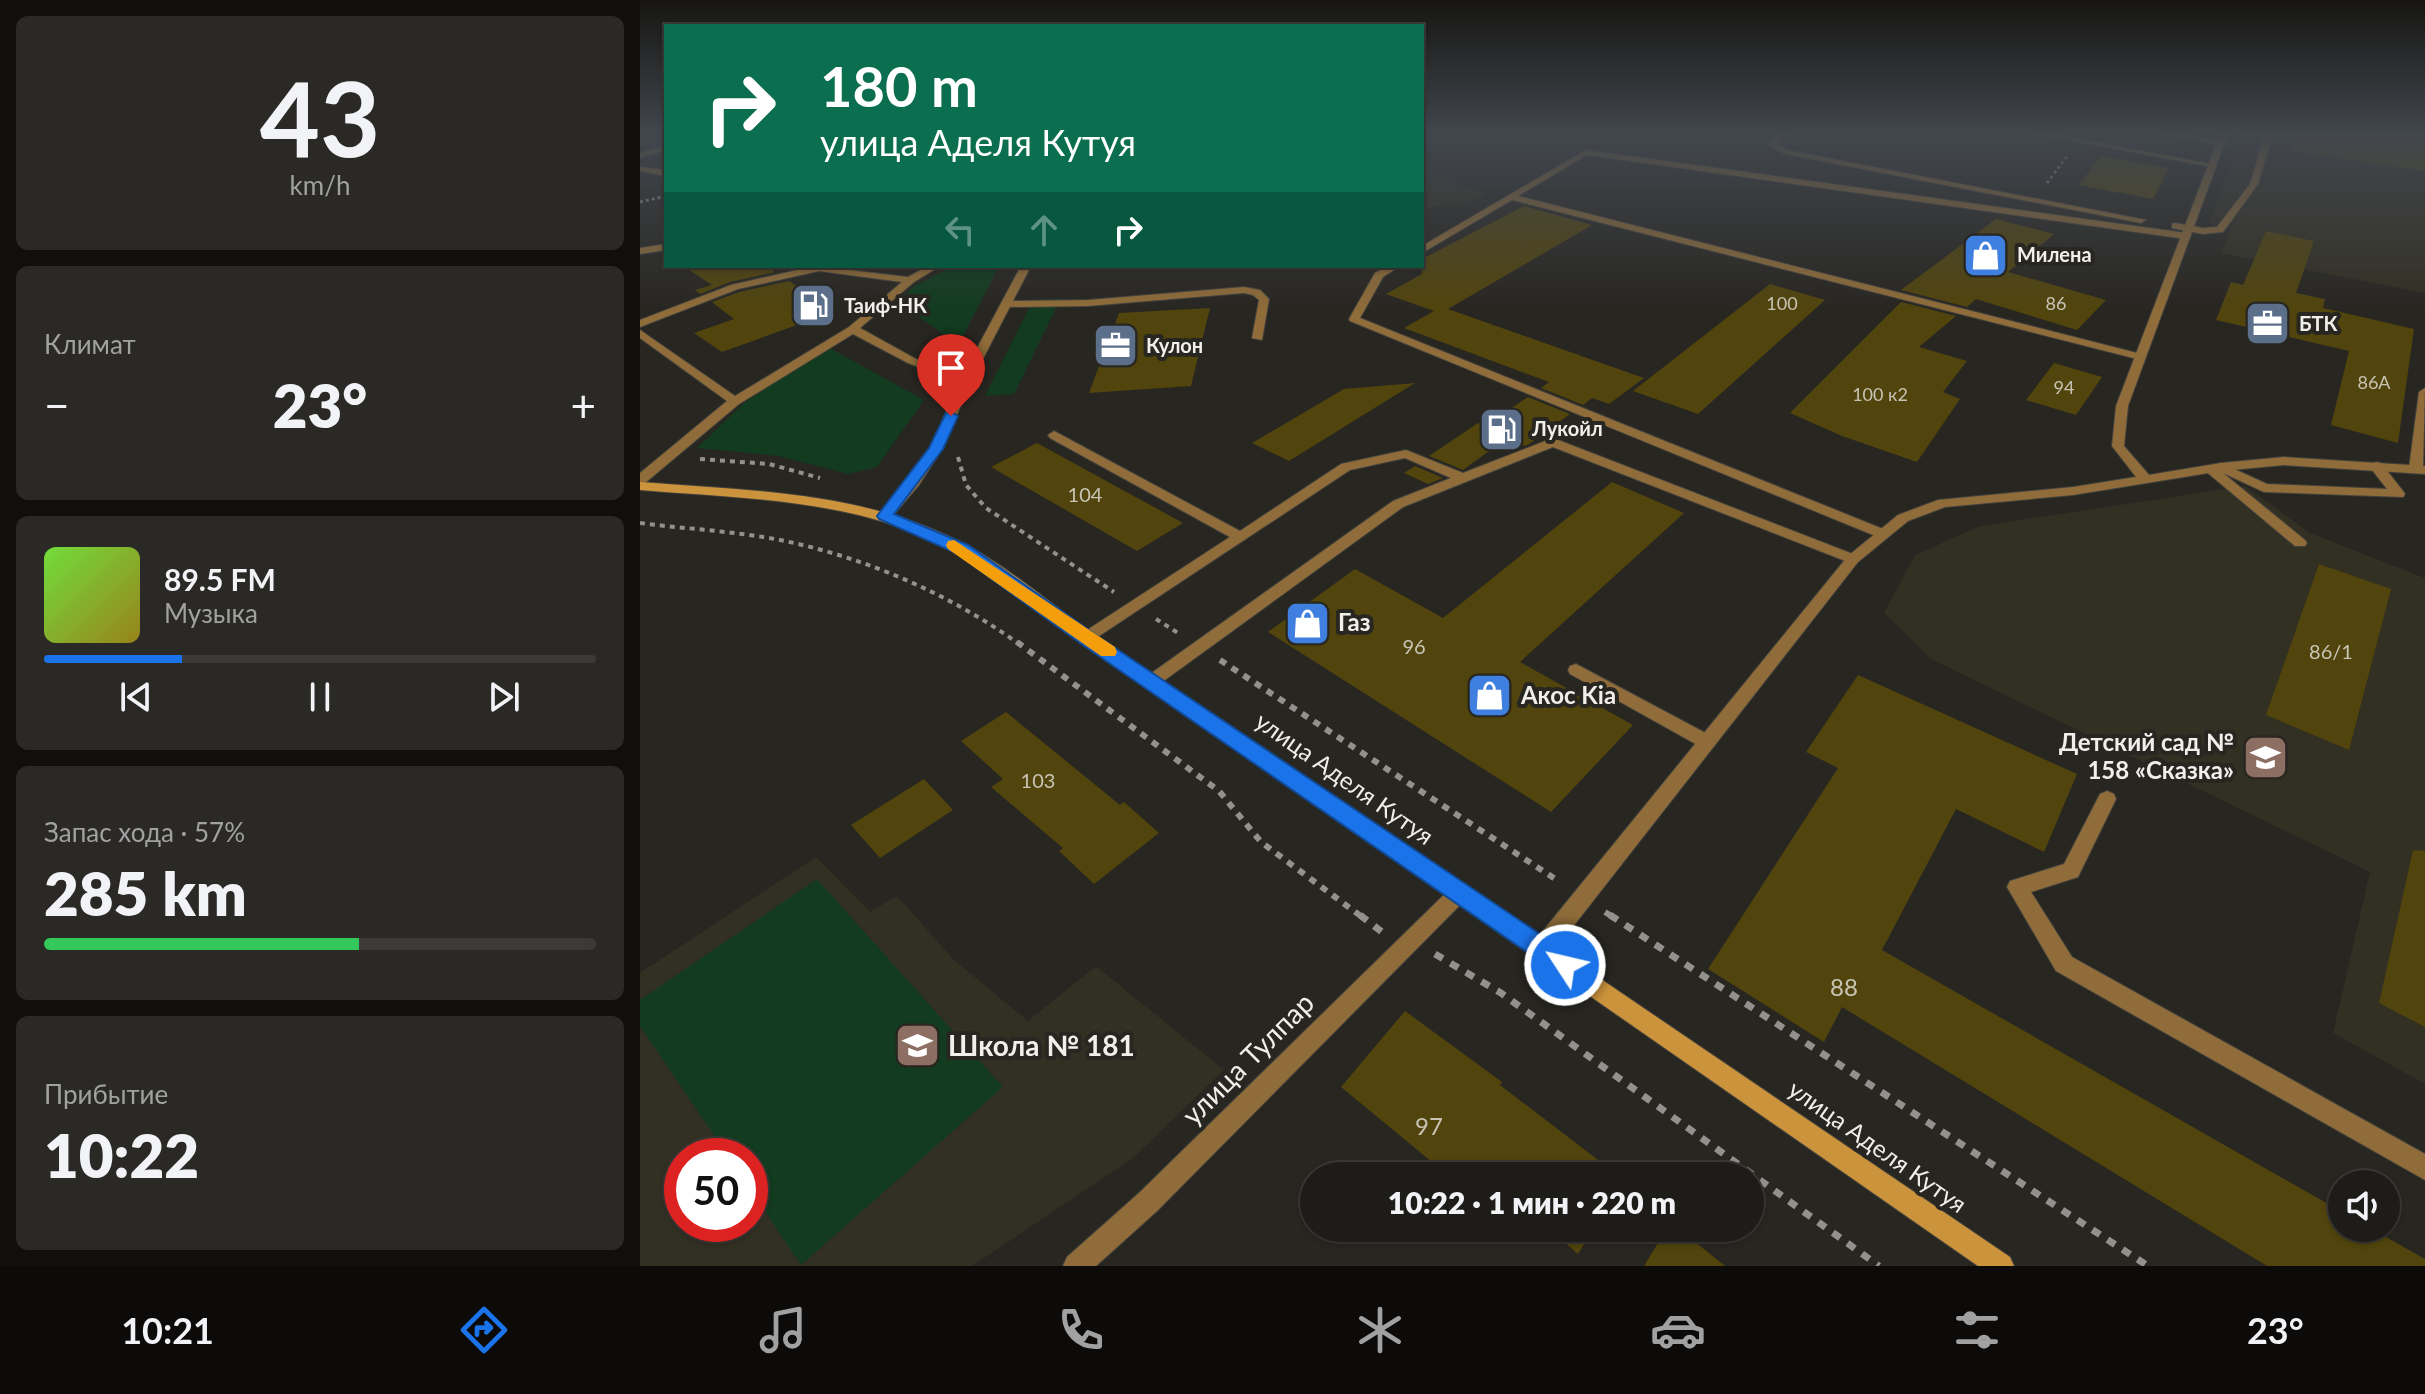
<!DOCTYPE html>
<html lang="ru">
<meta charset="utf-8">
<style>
body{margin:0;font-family:Lato,sans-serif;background:#2b2926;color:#f1f3f6;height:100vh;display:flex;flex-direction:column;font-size:30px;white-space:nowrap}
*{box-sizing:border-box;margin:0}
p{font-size:26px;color:#a1a1a2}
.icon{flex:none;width:44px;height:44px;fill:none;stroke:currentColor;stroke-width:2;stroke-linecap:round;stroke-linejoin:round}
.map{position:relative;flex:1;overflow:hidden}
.side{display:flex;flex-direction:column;gap:16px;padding:16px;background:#100f0e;width:640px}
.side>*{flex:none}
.banner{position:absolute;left:24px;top:24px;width:760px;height:244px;border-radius:0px;box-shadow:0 2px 6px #0004,0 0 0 2px #3c3a38;background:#0b6e4f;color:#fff;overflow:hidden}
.controls{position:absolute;left:1688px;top:1170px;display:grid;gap:16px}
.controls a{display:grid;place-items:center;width:72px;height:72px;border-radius:50%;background:#1e1c19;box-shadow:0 2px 6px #0004,0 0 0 2px #3c3a38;font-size:40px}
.speed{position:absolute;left:24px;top:1138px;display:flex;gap:16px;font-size:40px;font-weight:700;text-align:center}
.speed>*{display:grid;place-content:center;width:104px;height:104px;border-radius:50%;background:#1e1c19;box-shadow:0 2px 6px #0004,0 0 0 2px #3c3a38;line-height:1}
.speed .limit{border:12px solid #d22;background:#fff;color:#111}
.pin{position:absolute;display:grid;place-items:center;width:68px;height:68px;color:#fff;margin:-82px -34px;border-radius:50% 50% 50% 0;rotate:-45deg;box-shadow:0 0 8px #0007}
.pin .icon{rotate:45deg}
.me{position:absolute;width:88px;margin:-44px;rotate:305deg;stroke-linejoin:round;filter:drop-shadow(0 0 6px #0008)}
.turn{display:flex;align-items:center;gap:28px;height:168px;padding:0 24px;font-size:36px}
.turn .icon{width:104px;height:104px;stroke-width:2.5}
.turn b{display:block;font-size:56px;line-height:68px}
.lanes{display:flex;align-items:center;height:76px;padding:0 24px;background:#0003;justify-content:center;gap:40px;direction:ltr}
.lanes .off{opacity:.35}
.big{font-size:60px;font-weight:800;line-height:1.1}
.side .tile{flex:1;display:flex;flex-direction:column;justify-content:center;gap:12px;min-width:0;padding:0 28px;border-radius:12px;background:#2b2926}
.side .dial{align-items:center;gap:0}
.dial b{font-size:104px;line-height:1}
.song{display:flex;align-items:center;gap:24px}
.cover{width:96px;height:96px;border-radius:12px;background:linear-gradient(135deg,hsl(100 70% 55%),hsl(50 70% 35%))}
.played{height:8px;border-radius:4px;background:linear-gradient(90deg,#1a73e8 25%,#3c3a38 25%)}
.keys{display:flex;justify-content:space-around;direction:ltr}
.heat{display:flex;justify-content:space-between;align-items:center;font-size:44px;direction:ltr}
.charge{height:12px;border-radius:6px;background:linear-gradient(90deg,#34c759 57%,#3c3a38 0)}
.trip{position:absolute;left:660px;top:1162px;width:464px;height:80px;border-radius:40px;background:#1e1c19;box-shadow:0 2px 6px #0004,0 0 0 2px #3c3a38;font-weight:800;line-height:80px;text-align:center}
.dock{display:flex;height:128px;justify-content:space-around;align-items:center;background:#0c0b0a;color:#a1a1a2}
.dock .icon{width:56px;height:56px}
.dock .active{color:#1a73e8}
.dock b{font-size:36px;color:#f1f3f6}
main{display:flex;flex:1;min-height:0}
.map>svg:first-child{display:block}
.built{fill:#322f23;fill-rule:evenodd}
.green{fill:#123b1f}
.building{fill:#51440d}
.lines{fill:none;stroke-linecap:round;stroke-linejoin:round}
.service-casing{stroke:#44423d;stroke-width:2}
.minor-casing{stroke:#44423d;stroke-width:2}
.tertiary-casing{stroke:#44423d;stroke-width:2}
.secondary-casing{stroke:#44423d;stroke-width:2}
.path-far3{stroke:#92918d;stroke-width:3;stroke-dasharray:3 3;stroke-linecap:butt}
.path-far2{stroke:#92918d;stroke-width:4;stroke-dasharray:5 5;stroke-linecap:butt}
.path-far1{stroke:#92918d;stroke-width:6;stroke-dasharray:7 7;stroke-linecap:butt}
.path{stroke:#92918d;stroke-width:7;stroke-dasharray:9 9;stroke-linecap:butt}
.service{fill:#8f6c39;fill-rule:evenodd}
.minor{fill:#8f6c39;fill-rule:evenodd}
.tertiary{fill:#8f6c39;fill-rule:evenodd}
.secondary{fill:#cb933b;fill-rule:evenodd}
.route{fill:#1a73e8;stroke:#114b97;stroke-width:2}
.slow{fill:#f59e0b}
.labels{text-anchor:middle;stroke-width:8;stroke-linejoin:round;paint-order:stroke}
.far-number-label{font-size:18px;fill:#c8c4b4}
.far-poi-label{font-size:20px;font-weight:bold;fill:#f0efec;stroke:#282621;text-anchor:start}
.number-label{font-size:20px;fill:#c8c4b4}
.poi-label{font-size:24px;font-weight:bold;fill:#f0efec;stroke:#282621;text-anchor:start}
.street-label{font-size:24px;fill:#f0efec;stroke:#282621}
.near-number-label{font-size:24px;fill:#c8c4b4}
.near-poi-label{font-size:28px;font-weight:bold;fill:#f0efec;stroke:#282621;text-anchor:start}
.near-street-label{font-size:28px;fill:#f0efec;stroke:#282621}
</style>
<main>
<section class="side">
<div class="tile dial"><b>43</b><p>km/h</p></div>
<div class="tile"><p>Климат</p>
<div class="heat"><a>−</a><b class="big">23°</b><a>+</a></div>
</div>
<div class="tile">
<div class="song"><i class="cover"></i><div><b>89.5 FM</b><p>Музыка</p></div></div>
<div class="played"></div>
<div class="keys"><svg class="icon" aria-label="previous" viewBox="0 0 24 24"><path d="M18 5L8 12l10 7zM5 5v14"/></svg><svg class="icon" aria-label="pause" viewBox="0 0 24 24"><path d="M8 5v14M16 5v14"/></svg><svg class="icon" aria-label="next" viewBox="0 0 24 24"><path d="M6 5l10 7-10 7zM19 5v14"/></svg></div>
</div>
<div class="tile"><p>Запас хода · 57%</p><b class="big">285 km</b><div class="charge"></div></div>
<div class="tile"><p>Прибытие</p><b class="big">10:22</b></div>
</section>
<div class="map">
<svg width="1785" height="1266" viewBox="0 0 1785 1266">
<rect width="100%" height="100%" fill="#282621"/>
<!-- built -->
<path class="built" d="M1602,134H1785V293L1581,253L1591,229L1569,224Z
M782,165L821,186L846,195L827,203L782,208Z
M1605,486L1670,533L1785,578V1084L1693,1033L1730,872L1291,659L1244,613L1275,555L1340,526Z
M176,857L230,912L257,896L314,960L388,1021L456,966L584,1070L492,1159L332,1266H0V973ZM42,1156H110V1224H42Z"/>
<!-- green -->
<path class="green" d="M313,266H359L321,340L309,338L259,303L271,288Z
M421,298L374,394L345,396L393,300Z
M188,347L284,400L237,467L208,474L138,456L57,448L104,403Z
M177,879L363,1087L161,1265L110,1189V1156H88L0,1026V1000Z"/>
<!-- building -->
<path class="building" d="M1654,134L1769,135L1785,140V171L1652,151Z
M1460,156L1529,168L1513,199L1439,185Z
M884,206L952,225L808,309L1004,378L969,404L952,398L943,405L901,388L909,382L764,328L794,311L746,294L782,274V259Z
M1356,219L1414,234L1368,272L1466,300L1437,330L1336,299L1327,307L1261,290Z
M1626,231L1674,241L1656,293L1685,299L1683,308L1774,329L1758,443L1691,425L1709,351L1576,320L1591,282L1603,285Z
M43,266H126L135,272L90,282L60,294L55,290L72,285Z
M149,281L196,311L82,352L54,333L94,319L72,302L99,292Z
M1130,284L1185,300L1058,414L993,391Z
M1261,302L1316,316L1279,347L1327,361L1303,392L1320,399L1277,462L1202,436L1150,413Z
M570,308L551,386L449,393L479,313Z
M1414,363L1462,377L1436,415L1386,400Z
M775,383L649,461L612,443L704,389Z
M888,397L930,414L889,444L885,446L867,438L823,470L789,456L838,423L845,426Z
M397,443L408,449L543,523L497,551L351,467Z
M775,466L803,478L788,484L764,473Z
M972,482L1044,513L880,662L993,725L911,812L628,632L715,569L803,618Z
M1679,564L1751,589L1709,750L1626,715Z
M1218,675L1437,774L1404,852L1316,809L1242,950L1702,1212V1228H1730L1785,1259V1266H1627L1202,1007L1184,1042L1068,969L1198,768L1166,752Z
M366,712L480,805L484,802L519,833L454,884L419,851L423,848L351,787L363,779L321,741Z
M284,779L313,810L240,858L211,825Z
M1773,850L1785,851V1027L1739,1003Z
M765,1011L862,1082L860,1085L979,1176H809L701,1087Z
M908,1228H954L938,1254Z
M1027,1228H1038L1085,1266H1004Z"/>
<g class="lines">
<defs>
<path id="service" d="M1138,134H1147L1137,144L1147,150L1506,220L1501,223L1145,154L1128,145Z
M1395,134H1413L1576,165L1572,167Z
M1525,134H1543L1584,143L1580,145Z
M1625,134H1633L1618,184L1583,232L1563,234L1532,228V224L1535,223L1563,228L1577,227L1610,184Z
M1772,134H1785V137Z
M26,145V150L0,158V153Z
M946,150L1546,233L1551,236L1546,239L947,155L878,196L1505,355V359L1501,360L872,200L782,253V246Z
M0,167L26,170V176L0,171Z
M26,244V250L0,254V248Z
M175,266L268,277L288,266H300L274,282L220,328L276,359L330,377V383H322L268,363L213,334L99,404L5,483L0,484V473L87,401L0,338V330L95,396L209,327L262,282L179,271L98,289L0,327V320L91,285Z
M748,266H760L743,277L720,318L1248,531L1250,534L1243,538L1238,537L710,321L709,319L735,273Z
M604,287L620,290L629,299L622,340L612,338L619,300L613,295L604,293L448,306L367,307L362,304L367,301L448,300Z
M1785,388L1783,468L1776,472L1769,468L1779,392Z
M414,431L600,531L701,464L766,450L823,473L913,438L1218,556L1220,559L1218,562H1208L913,447L763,507L518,685H506L504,681L506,677L753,501L811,478L765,458L710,470L447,644L439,638L441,634L590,537L410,438L408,435Z
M1736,462L1741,463L1763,491L1765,494L1763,497L1624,492L1583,473L1665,540L1667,543L1665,546H1655L1563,469L1565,466H1575L1581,463L1627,484L1747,489L1729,466Z
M936,664L1073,737L1076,742L1073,747L1067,749L1061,747L930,674L928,670L930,666Z
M1467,791L1474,794L1476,799L1438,877L1391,892L1432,957L1785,1154V1180L1416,971L1367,887L1370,881L1424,864L1460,794Z"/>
<path id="minor" d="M1580,134H1588L1488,406L1484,446L1509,475L1581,463L1644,457L1785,466V474L1644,465L1581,471L1433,495L1305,507L1268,521L1218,562L910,956L902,959L894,956L891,949L894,942L1208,556L1258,515L1298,500L1433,487L1496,477L1472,446L1476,406Z
M820,883L827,886L830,892L827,898L517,1211L456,1266H423L427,1257L499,1193L813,886Z"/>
<path id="tertiary" d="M381,266H391L332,380L302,449L279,485L250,519H240L238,516L240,513L269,479L290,449L320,380Z"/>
<path id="secondary" d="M0,482C111,491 227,491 328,546C372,570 411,604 453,634L1370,1257L1374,1266H1338L441,642C400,612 361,577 317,552C220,499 108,499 0,490Z"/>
</defs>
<!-- service casing -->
<use href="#service" class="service-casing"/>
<!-- minor casing -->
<use href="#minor" class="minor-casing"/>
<!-- tertiary casing -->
<use href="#tertiary" class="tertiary-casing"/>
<!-- secondary casing -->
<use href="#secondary" class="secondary-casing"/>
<!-- path-far3 -->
<path class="path-far3" d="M1407,183L1427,156
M0,202L26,196"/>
<!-- path-far2 -->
<path class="path-far2" d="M318,457L326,485L346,508L474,592
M60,459L129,464L180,478
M0,523C46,529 94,531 140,540C224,557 310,594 379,644
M516,619L538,633"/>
<!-- path-far1 -->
<path class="path-far1" d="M377,642L579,791L621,842L722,917
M580,660L920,882
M965,912L973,917"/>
<!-- path -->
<path class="path" d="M720,915L742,932
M970,915L1508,1266
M795,954L861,993L1239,1266"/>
<!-- service -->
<use href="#service" class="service"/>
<!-- minor -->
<use href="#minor" class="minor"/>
<!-- tertiary -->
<use href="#tertiary" class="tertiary"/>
<!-- secondary -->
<use href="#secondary" class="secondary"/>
</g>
<!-- sky -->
<linearGradient id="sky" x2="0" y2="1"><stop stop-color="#161512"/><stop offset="0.43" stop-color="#42474e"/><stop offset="1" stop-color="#42474e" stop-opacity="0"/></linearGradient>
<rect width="1785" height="311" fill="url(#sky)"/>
<!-- route -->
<path class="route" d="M311,412L318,416L303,449L254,514L328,545L453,633L934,957L937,965L934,973L925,976L917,973L440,643L316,553L239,519L237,516L289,448L306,413Z"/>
<!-- slow -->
<path class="slow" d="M314,540L475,647L477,652L475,656H461L308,549L306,545L308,541Z"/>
<!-- icons -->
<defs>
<symbol id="shop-square" viewBox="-11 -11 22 22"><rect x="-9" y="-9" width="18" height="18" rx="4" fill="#3f7fe0" stroke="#282621"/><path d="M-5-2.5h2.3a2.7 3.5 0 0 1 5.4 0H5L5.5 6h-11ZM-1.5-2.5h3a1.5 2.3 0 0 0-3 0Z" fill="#fff"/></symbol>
<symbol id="fuel-square" viewBox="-11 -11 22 22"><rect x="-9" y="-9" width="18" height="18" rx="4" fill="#5c6f8a" stroke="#282621"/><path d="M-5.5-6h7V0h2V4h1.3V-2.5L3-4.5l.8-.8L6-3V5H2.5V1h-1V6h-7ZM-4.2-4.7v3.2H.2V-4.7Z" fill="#fff"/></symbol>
<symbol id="office-square" viewBox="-11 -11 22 22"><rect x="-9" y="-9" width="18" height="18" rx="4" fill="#5c6f8a" stroke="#282621"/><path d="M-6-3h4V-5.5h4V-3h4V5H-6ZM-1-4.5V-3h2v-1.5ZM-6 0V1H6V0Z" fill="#fff"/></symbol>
<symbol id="school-square" viewBox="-11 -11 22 22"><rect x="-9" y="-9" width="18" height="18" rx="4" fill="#8d6e63" stroke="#282621"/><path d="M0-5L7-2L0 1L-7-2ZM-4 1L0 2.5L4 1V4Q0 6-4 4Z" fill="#fff"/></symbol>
</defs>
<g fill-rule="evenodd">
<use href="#shop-square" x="1320" y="230" width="51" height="51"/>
<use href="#fuel-square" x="148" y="280" width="51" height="51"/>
<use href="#office-square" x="1602" y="298" width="51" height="51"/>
<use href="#office-square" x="450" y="320" width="51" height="51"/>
<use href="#fuel-square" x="836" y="404" width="51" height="51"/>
<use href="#shop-square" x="642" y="598" width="51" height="51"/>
<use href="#shop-square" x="824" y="670" width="51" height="51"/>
<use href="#school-square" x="1600" y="732" width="51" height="51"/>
<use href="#school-square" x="252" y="1020" width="51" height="51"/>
</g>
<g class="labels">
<!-- far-number labels -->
<g class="far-number-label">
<text x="1142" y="310">100</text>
<text x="1416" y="310">86</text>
<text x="1734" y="389">86А</text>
<text x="1424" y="394">94</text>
<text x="1240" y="401">100 к2</text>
</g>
<!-- far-poi labels -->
<g class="far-poi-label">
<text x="1377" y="262">Милена</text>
<text x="204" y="313">Таиф-НК</text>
<text x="1659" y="331">БТК</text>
<text x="506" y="353">Кулон</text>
<text x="892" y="436">Лукойл</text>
</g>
<!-- number labels -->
<g class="number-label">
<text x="445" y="502">104</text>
<text x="774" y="654">96</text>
<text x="1691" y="659">86/1</text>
<text x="398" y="788">103</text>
</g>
<!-- poi labels -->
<g class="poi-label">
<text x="698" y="631">Газ</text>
<text x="881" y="704">Акос Kia</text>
<text x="1594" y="751" text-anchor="end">Детский сад №<tspan x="1594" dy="28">158 «Сказка»</tspan></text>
</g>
<!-- street labels -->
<g class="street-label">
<text transform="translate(704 779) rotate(35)" y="8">улица Аделя Кутуя</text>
<text transform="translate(1237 1147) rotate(35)" y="8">улица Аделя Кутуя</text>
</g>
<!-- near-number labels -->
<g class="near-number-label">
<text x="1204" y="996">88</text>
<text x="789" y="1135">97</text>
</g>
<!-- near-poi labels -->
<g class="near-poi-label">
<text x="308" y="1056">Школа № 181</text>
</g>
<!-- near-street labels -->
<g class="near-street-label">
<text transform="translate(608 1059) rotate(-45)" y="10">улица Тулпар</text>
</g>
</g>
</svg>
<div class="controls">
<a><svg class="icon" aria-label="sound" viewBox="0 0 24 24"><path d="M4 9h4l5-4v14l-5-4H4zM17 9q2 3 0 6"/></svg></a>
</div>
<div class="speed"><div class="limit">50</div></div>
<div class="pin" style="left:311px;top:416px;background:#d93025"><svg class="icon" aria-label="arrive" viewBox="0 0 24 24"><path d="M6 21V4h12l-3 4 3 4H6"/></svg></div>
<svg class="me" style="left:925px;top:965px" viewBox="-20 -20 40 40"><circle r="17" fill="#1a73e8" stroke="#fff" stroke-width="3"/><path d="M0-11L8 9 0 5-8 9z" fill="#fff"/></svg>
<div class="trip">10:22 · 1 мин · 220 m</div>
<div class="banner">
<div class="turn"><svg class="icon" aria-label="right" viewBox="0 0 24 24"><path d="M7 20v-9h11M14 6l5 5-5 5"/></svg><div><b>180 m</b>улица Аделя Кутуя</div></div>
<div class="lanes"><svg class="icon off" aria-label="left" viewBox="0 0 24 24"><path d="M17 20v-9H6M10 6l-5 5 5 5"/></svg><svg class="icon off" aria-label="ahead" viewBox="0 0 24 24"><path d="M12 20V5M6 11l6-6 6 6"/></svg><svg class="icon" aria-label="right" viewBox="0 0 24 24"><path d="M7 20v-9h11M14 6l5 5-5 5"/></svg></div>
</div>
</div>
</main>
<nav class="dock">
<b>10:21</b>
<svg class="icon active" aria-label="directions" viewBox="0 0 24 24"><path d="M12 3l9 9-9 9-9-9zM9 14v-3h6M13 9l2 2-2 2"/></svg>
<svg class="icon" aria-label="music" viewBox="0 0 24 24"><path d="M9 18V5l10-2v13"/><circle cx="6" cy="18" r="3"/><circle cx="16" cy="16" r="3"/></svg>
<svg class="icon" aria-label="phone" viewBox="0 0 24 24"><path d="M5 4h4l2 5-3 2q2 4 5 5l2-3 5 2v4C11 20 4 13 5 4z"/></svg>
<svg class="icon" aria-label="climate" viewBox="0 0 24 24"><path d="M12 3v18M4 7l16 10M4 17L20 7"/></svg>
<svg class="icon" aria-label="car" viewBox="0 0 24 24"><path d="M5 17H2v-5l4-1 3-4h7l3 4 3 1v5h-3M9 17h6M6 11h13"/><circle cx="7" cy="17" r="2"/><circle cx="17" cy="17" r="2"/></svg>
<svg class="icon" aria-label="filters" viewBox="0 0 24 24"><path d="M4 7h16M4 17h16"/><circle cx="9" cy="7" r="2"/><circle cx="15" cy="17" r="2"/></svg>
<b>23°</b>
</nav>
